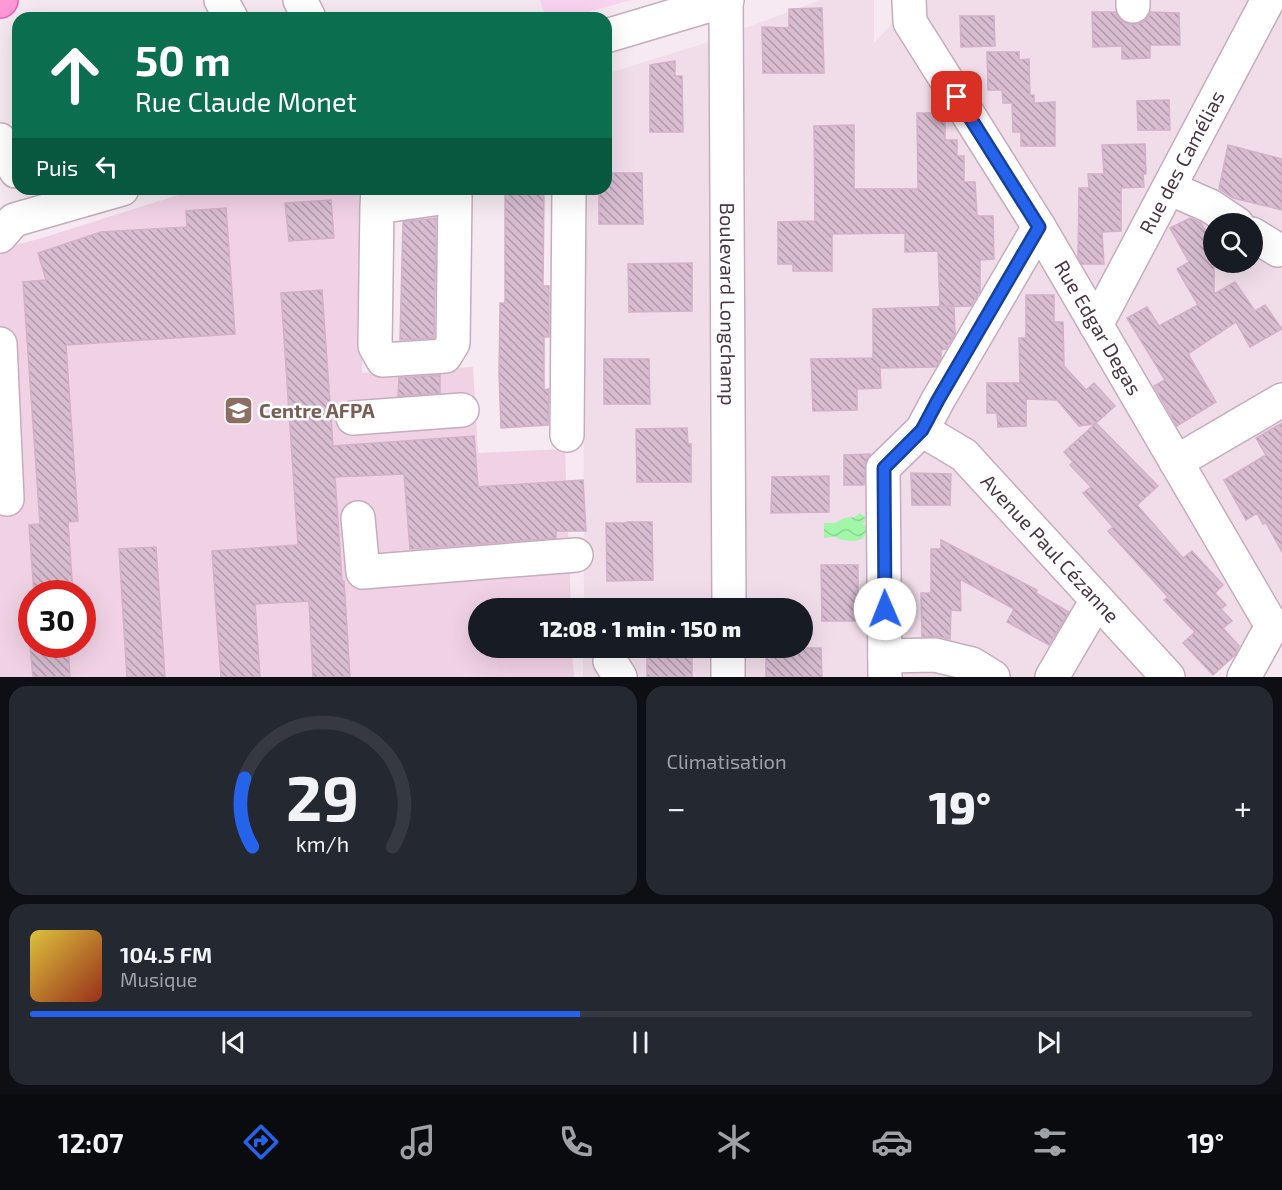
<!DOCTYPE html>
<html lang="fr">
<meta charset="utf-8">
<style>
body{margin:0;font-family:"Exo 2",sans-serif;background:#242831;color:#f1f3f6;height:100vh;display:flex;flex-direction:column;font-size:22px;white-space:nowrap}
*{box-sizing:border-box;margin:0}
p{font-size:20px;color:#9ea1a6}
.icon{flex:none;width:33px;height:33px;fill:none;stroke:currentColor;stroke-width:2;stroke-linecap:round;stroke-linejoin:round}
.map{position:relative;height:677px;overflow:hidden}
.details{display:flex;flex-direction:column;gap:9px;padding:9px;background:#0d0f14;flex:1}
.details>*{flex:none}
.hud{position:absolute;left:12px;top:12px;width:600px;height:183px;border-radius:18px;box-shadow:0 6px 24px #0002;background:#0b6e4f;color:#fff;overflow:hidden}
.buttons{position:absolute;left:1203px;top:213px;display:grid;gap:12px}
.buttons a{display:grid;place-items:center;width:60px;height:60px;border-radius:50%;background:#171b24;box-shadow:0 6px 24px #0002;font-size:30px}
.speed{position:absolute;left:18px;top:580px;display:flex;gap:12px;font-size:30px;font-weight:700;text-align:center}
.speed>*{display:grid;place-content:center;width:78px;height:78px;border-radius:50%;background:#171b24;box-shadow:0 6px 24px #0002;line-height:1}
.speed .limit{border:9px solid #d22;background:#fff;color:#111}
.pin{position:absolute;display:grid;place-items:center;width:51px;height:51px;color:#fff;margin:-26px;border-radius:12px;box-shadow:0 3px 9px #0006}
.me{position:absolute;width:66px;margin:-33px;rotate:359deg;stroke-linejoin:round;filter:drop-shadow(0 0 4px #0008)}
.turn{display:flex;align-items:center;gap:21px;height:126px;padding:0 24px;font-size:27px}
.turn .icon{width:78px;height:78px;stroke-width:2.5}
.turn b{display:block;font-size:42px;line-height:51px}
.then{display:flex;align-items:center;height:57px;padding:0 24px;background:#0003;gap:12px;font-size:22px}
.big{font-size:45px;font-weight:800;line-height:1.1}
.details .widget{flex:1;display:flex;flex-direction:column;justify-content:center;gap:9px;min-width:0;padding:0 21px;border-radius:18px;background:#242831}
.details .dial{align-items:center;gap:0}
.dial svg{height:156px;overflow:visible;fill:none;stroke:#363941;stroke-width:7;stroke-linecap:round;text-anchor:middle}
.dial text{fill:#f1f3f6;stroke:none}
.song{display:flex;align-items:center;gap:18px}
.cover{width:72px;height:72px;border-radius:9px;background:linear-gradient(135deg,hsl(50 70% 55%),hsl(10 70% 35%))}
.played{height:6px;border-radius:3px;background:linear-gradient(90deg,#2563eb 45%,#363941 45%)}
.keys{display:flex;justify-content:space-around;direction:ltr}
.heat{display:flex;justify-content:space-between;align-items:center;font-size:33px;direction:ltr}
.details .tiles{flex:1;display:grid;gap:9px;grid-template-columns:1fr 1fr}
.widget:last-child{grid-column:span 2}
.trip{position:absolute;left:468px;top:598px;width:345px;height:60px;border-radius:30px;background:#171b24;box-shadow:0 6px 24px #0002;font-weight:800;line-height:60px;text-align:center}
.tab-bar{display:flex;height:96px;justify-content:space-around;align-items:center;background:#090b0e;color:#9ea1a6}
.tab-bar .icon{width:42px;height:42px}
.tab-bar .current{color:#2563eb}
.tab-bar b{font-size:27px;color:#f1f3f6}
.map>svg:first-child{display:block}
.residential{fill:#f1ddea;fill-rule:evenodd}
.commercial{fill:#f9d3ef}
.education{fill:#f0d2e4;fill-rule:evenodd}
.water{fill:url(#water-waves)}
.building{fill:url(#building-back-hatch);stroke:#d4b0c9;stroke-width:1.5}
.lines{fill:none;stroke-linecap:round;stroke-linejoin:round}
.minor-casing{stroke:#c5adbd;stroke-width:36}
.major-casing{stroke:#ee5fb8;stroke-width:36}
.minor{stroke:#fff;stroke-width:33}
.major{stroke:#ff98d7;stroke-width:33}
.route-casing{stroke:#184099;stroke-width:15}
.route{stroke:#2563eb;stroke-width:10}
.labels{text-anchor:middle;stroke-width:5;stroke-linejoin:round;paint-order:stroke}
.street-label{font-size:20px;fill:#4a3644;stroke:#fff}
.education-label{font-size:20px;font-weight:bold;fill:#785e54;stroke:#fff;text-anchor:start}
</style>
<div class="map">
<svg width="1282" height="677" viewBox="0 0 1282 677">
<defs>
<pattern id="water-waves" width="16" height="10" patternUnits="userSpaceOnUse" patternTransform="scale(1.5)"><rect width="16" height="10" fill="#a1f6a8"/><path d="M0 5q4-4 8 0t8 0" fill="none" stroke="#8cd492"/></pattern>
<pattern id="building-back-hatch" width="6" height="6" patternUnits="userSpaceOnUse" patternTransform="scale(1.5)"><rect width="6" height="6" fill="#d8bdd1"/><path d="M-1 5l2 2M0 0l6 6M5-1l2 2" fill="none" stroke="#b19aab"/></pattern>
</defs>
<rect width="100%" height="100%" fill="#f6e9f1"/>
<!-- residential -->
<path class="residential" d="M820,0H874V43L914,0H1282V615L1211,677H583V648H802V609H584L583,189H606V74L702,44ZM1214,224H1252V262H1214Z"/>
<!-- commercial -->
<path class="commercial" d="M540,0H631L566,18H546Z"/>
<!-- education -->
<path class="education" d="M197,189H366L362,373L473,367L478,453L565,449L571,609H478V648H572L574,677H0V249L42,238ZM32,594H82V645H32Z"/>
<!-- water -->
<path class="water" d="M860,513L865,517V521L862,524L866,526C868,542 855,542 843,540C838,539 838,537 833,537C830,537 827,538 824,538V523H835L844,518L855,517Z"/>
<!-- building -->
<path class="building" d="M822,8L824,73H763L762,27L789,28V9Z
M1092,12H1116L1117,16L1123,22L1132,25L1143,22L1149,16L1150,12L1179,13L1180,45H1150V58L1122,59V46L1093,47Z
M960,16H994L995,46L961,47Z
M987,52H1019V60L1029,59L1030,95H1034V103L1055,102V146H1021V132H1013L1012,103H1003L1002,90H988Z
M675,61V76H682L683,132H650V65Z
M1169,100L1170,130H1138L1137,101Z
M917,113H945V140H957V156H964V182H975L977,216H993L994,259L980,260V291L971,306L940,307L938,251L905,252V233L832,234V271H793V264H778V222L815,221L814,126L854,125V189H918Z
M1145,144L1146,174H1143L1144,187L1121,188V231L1102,232L1104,264H1082L1078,257L1079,188H1089L1088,174H1104L1102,145Z
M1228,145L1282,159V210L1233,198L1219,189Z
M606,173H642L643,224H599V189H606Z
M505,189H544L543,286H549V337H544V390L549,389L548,425L501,428L499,374L500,303H505Z
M331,200L334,238L289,241L285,203Z
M226,208L235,334L66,345L78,521L68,522L73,594H34L29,525L40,524L23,282L46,280L38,253L101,232L187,227L186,211Z
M436,218L434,338L400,340L403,222Z
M1190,218L1201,223L1214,244V294L1235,282L1255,311L1265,305L1282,329L1250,347L1236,322L1188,354L1216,402L1177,426L1154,386L1165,380L1127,318L1147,307L1159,326L1198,305L1177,269L1189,262L1170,228Z
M692,263V311L629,312L628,264Z
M322,290L333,446L474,436L478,487L583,480L586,531H556V538L410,549L404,474L335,477L342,581H344L350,677H313L309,601L255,604L260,677H221L212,551L298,545L281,293Z
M1026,295H1054V322H1063L1064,366L1086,390L1094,383L1115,406L1096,423L1158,486L1137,505L1183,558L1192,551L1223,585L1215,593L1226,605L1221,609L1232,621L1223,628L1239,646L1235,655L1213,675L1183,643L1195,632L1164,600L1168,597L1108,531L1113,527L1083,493L1091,487L1070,465L1073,462L1064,452L1095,424L1079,426L1057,400L1026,399V426L998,427L997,413H987V383H1020L1019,338H1026Z
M954,306L955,334L946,349L941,350V358L936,367L880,368L881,388L857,389V410L813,411L811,359L873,358V309Z
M604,359H649L650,404H604Z
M440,375V393L398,396L399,378Z
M1282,423V552L1266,523L1263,524L1257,513L1246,520L1224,480L1266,455L1256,438Z
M687,428L688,444H691V482H637L636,429Z
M870,454L866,461L864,485H844V455Z
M911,473L951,474L950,505H912Z
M829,476V512L771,513L772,477Z
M627,522H652L653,580L607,581L606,523H627Z
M941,540L1037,590L1036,593L1069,612L1049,645L1007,622L1014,609L960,579L961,611L951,610L950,639L935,636L922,637L921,593H931V549H941Z
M156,547L165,677H127L119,549Z
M821,565H858V621H822Z
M30,645H68L70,677H33Z
M647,648H692V677H647Z
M766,648H821L822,677H766Z"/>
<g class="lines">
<defs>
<g id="minor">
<path d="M221,0L231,18"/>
<path d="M300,0L309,18"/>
<path id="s1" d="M726,0L729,609"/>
<path id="s2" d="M909,0L910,22L1039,227L1272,626"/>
<path d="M1133,6V0"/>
<path d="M606,36L727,0"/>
<path d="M0,140L16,171H18"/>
<path d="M1169,188L1210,206L1237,224"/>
<path d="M377,207L455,196L453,343L445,356L383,360L375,346L377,207L378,189"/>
<path d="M1252,234L1278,250"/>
<path d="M0,236L14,220L122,189"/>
<path id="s3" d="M1096,325L1268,0"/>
<path d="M0,344L7,499"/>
<path d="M353,418L462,410"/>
<path id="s4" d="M922,430L964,455L1168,677"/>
<path d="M567,435L569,189"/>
<path d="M1176,462L1282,400"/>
<path d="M358,518L363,572L576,555"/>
<path d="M885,656L935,655L972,664L993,677"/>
<path d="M610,661L620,677"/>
<path d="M728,677V648"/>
<path d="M885,677L883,468L922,430L938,400L1039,227"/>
<path d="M1052,677L1097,600"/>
<path d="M1244,677L1272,626H1282"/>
</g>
<path id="major" d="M0,1L1,0"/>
</defs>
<!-- minor casing -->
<use href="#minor" class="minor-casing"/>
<!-- major casing -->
<use href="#major" class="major-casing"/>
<!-- minor -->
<use href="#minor" class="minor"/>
<!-- major -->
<use href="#major" class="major"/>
</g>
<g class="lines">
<defs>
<path id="route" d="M885,609L884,468L922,430L938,400L1039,227L957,97"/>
</defs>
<!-- route casing -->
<use href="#route" class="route-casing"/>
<!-- route -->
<use href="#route" class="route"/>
</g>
<!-- icons -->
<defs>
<symbol id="university-square" viewBox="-11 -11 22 22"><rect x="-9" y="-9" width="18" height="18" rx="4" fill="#8d6e63" stroke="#fff"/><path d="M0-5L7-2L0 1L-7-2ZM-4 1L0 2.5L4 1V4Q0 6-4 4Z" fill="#fff"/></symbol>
</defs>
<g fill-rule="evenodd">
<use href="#university-square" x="222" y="394" width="33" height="33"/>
</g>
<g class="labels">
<!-- street labels -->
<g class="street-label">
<text dy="7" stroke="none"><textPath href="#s3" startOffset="184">Rue des Camélias</textPath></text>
<text dy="7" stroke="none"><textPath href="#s1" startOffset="304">Boulevard Longchamp</textPath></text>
<text dy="7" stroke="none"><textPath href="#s2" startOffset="381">Rue Edgar Degas</textPath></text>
<text dy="7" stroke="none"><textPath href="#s4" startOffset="176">Avenue Paul Cézanne</textPath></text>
</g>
<!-- education labels -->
<g class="education-label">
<text x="259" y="418">Centre AFPA</text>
</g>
</g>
</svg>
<div class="buttons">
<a><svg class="icon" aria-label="search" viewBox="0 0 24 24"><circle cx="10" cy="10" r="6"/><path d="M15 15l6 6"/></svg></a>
</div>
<div class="speed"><div class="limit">30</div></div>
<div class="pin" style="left:957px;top:97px;background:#d93025"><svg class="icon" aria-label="arrive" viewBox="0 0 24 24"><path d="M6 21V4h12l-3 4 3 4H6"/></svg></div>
<svg class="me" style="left:885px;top:609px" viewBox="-20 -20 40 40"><circle r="19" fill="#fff"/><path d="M0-13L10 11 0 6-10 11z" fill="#2563eb"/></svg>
<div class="trip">12:08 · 1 min · 150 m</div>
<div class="hud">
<div class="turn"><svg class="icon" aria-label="ahead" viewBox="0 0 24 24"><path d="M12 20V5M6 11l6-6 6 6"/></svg><div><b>50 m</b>Rue Claude Monet</div></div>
<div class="then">Puis<svg class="icon" aria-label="left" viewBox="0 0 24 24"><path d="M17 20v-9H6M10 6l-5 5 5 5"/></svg></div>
</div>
</div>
<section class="details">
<div class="tiles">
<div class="widget dial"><svg viewBox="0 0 100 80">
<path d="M14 69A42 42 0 1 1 86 69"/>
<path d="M14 69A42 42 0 0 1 10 34" stroke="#2563eb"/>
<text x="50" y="56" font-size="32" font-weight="700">29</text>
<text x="50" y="72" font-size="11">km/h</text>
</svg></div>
<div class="widget"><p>Climatisation</p>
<div class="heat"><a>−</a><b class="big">19°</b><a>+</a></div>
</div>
<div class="widget">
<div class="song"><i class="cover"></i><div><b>104.5 FM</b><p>Musique</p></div></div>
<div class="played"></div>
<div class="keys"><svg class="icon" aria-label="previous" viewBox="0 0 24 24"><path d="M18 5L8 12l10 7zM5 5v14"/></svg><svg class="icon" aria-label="pause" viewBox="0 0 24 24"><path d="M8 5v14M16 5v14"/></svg><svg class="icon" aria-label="next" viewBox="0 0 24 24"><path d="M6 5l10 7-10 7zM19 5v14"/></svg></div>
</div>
</div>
</section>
<nav class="tab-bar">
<b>12:07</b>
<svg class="icon current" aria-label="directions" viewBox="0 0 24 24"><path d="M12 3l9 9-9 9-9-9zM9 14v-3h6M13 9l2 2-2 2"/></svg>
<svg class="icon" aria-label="music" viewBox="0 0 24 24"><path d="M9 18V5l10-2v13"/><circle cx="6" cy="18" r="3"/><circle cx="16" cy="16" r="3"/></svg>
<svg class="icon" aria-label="phone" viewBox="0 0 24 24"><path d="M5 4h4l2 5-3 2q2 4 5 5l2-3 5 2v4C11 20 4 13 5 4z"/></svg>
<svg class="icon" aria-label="climate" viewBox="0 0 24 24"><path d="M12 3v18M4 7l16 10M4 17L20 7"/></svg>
<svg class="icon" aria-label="car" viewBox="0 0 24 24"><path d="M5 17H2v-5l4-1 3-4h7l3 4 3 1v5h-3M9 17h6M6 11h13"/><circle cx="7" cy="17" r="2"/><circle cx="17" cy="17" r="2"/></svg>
<svg class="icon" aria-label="filters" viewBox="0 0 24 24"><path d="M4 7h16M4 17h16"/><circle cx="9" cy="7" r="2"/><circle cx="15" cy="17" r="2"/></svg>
<b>19°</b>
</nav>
